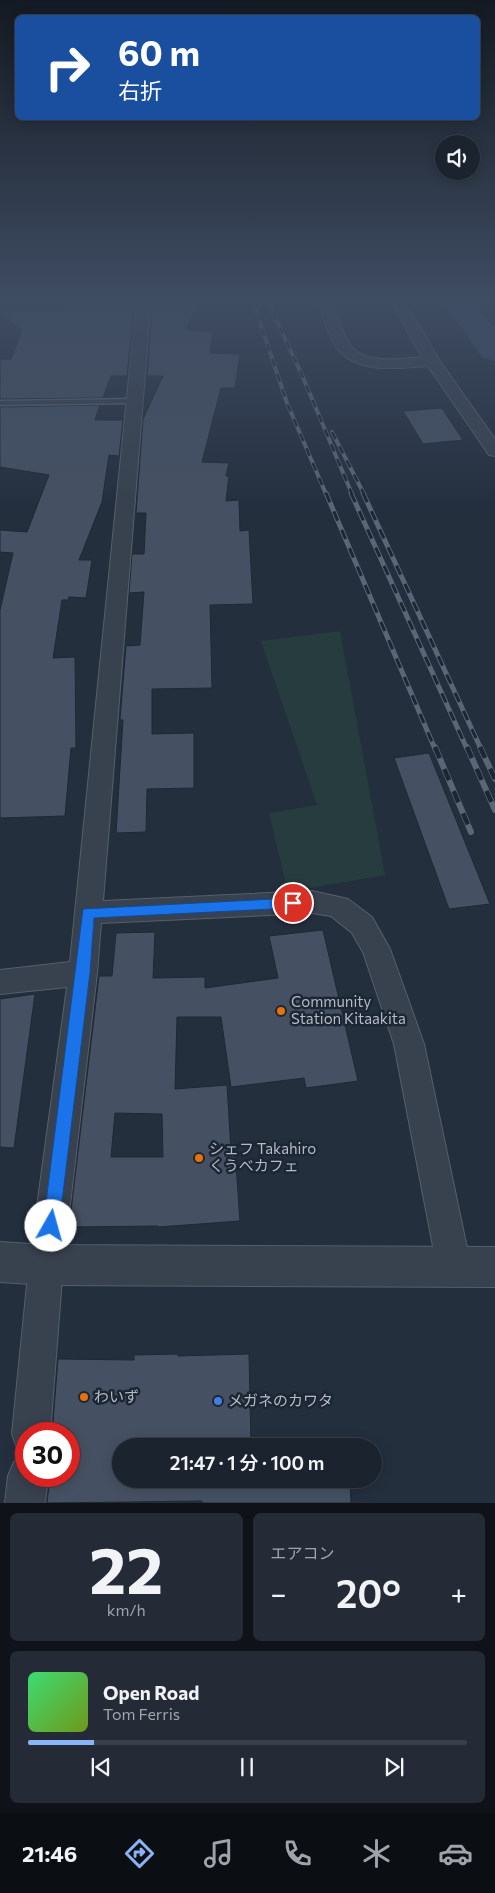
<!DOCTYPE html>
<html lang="ja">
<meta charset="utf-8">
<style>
body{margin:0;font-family:Commissioner,"Noto Sans JP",sans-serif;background:#242b36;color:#f1f3f6;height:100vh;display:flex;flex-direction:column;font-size:19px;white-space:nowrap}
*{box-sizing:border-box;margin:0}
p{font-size:16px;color:#a0a4aa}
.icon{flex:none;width:28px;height:28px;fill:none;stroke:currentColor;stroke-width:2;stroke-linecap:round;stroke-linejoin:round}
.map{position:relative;height:1503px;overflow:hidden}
.drawer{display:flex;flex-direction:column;gap:10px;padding:10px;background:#0f1319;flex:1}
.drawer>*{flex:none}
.top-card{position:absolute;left:15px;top:15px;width:465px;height:105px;border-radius:8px;box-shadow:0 2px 12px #0003,0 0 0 1px #39404a;background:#1a4fa0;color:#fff;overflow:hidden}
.tools{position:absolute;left:435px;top:135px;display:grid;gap:10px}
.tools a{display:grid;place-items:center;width:45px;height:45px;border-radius:50%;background:#1b232e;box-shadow:0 2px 12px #0003,0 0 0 1px #39404a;font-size:25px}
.speed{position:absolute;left:15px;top:1422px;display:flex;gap:10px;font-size:25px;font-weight:700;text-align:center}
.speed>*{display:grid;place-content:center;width:65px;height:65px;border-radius:50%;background:#1b232e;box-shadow:0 2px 12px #0003,0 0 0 1px #39404a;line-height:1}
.speed .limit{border:8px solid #d22;background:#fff;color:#111}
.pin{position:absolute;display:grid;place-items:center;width:42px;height:42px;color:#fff;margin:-21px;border:2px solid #fff;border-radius:50%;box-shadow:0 1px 5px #0007}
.me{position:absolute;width:55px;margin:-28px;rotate:7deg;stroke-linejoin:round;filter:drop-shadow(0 0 4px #0008)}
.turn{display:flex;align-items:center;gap:18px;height:105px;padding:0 20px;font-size:22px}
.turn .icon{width:65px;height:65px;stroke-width:2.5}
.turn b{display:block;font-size:35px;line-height:42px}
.big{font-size:38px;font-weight:600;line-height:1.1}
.drawer .widget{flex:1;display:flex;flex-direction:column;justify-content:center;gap:8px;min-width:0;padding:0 18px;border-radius:8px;background:#242b36}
.drawer .dial{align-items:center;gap:0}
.dial b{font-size:65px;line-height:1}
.song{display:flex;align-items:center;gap:15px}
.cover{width:60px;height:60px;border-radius:8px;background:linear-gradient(135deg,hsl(140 70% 55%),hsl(80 70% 35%))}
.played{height:5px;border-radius:2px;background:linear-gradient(90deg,#8ab4f8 15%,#39404a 15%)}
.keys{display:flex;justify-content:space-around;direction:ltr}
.heat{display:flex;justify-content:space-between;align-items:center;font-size:28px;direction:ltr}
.drawer .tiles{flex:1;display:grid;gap:10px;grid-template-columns:1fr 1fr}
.widget:last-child{grid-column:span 2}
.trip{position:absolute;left:112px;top:1438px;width:270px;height:50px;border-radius:25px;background:#1b232e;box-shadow:0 2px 12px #0003,0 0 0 1px #39404a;font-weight:600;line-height:50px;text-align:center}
.tabs{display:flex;height:80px;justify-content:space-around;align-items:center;background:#0b0e12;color:#a0a4aa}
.tabs .icon{width:35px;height:35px}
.tabs .active{color:#8ab4f8}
.tabs b{font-size:22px;color:#f1f3f6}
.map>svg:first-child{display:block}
.green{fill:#263c3f}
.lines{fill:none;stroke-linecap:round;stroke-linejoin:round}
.river{fill:#394c67;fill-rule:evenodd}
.building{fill:#455162;stroke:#1f2835;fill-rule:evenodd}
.service-casing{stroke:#565f6c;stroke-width:3}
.minor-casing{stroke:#565f6c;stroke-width:2}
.tertiary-casing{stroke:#565f6c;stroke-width:2}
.service{fill:#38414e;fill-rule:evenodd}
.minor{fill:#38414e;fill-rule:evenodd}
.tertiary{fill:#38414e;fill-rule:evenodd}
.rail-far2-casing{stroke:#5a6575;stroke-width:4}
.rail-far1-casing{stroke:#5a6575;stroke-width:5}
.rail-casing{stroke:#5a6575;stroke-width:6}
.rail-far2{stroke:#1d2633;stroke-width:2.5;stroke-dasharray:8;stroke-linecap:butt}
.rail-far1{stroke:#1d2633;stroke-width:3;stroke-dasharray:10;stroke-linecap:butt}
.rail{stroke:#1d2633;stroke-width:4.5;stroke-dasharray:12;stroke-linecap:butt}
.route{fill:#1a73e8;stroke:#114b97}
.food-dot{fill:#e8710a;stroke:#1d2633;stroke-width:2}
.shop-dot{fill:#3f7fe0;stroke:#1d2633;stroke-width:2}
.labels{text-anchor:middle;stroke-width:5;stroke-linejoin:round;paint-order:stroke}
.near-poi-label{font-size:15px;fill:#b4bcc9;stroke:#1d2633;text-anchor:start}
</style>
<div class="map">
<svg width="495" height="1503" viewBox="0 0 495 1503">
<rect width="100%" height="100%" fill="#242f3e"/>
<!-- green -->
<path class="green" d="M340,631L385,875L288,892L269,813L317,805L261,641Z"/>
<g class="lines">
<!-- river -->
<path class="river" d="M440,298H471L495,329V361L483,358Z"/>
</g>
<!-- building -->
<path class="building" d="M90,298H135L127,376H111L103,398L0,399V359H11L22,330L0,313V311H61L63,305H89Z
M153,298H200L186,330L213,332L210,353L240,354L235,388H221L202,462L229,463L226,476H229L226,501L239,500L240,531L249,530L253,604L210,605L212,688L152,689V734L194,733V788L147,789L146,832L116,833L123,720H120L126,646L140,645L144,592L129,593L132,554H144L146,513H136L143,419L163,376H147Z
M100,405L95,420H123L119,456L109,455L102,502L79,560H92L86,598L69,597L68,600H62L53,658L75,657L76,748H71L65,816L0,818V610L13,553L0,552V530L27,532L49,475L0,467V407Z
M442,408L463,440L423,444L403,411Z
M429,753L490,904L449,909L394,758Z
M323,930L358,1081L306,1088L304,1078L231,1087L221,1017H177L175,1089L227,1085L231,1151H235L240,1221L158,1227V1226L69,1227L99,976H112L116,933L155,932L153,978L205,977V988L278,978L269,936ZM115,1113L162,1114L163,1157H111Z
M35,994L14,1148L0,1147V999Z
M178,1354V1356L249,1354L251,1446H121V1479H350L351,1503H202V1501L47,1503L50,1476H69V1434H52L58,1359L134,1360V1355Z"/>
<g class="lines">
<defs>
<path id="service" d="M133,399H136V403L0,405V401Z"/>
<path id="minor" d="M137,298H151L103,901L312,891L348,899L372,917L390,949L424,1044L471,1267L466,1279L454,1284L442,1279L437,1267L394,1044L363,952L352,933L331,916L312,913L101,923L97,973L63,1265L50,1434H26V1451L17,1448L12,1434L29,1265L67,987L0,994V970L70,962Z
M316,298H330C336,312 342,333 350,345C365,365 402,359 422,357L389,298H403L439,360L495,439V456L489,455L428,366C400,368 361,374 339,351C331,343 321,310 316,298Z
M26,1457V1476H48L45,1503H5L8,1476L14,1462Z"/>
<path id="tertiary" d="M0,1242L46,1245L495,1247V1287L46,1285L0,1282Z"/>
</defs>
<!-- service casing -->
<use href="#service" class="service-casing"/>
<!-- minor casing -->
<use href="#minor" class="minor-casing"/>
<!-- tertiary casing -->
<use href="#tertiary" class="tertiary-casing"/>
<!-- service -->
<use href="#service" class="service"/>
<!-- minor -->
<use href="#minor" class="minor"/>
<!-- tertiary -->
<use href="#tertiary" class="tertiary"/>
<defs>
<path id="rail-far2" d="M252,298L287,403L326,494
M266,298L302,375L352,494
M332,432L364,494"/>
<path id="rail-far1" d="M326,493L435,749
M351,493L467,749
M363,493L481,749"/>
<path id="rail" d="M435,747L471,832
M467,747L495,810
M480,747L495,779"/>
</defs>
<!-- rail-far2 casing -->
<use href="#rail-far2" class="rail-far2-casing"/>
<!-- rail-far1 casing -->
<use href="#rail-far1" class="rail-far1-casing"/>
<!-- rail casing -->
<use href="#rail" class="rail-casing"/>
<!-- rail-far2 -->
<use href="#rail-far2" class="rail-far2"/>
<!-- rail-far1 -->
<use href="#rail-far1" class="rail-far1"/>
<!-- rail -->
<use href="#rail" class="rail"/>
</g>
<!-- sky -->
<linearGradient id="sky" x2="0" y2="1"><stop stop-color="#141a22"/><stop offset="0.59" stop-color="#3f4d63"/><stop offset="1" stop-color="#3f4d63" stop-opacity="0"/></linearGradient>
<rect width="495" height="508" fill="url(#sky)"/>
<!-- route -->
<path class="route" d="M293,898L298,899L299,903L298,906L293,908L94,918L90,973L59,1226L57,1232L51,1234L45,1232L43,1226L83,909Z"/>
<!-- markers -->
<g class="food-dot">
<circle cx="281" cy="1011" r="5"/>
<circle cx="199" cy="1158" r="5"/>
<circle cx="84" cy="1397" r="5"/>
</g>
<circle class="shop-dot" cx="218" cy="1401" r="5"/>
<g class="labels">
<!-- near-poi labels -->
<g class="near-poi-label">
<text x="291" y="1007">Community<tspan x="291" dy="17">Station Kitaakita</tspan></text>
<text x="209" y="1154">シェフ Takahiro<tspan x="209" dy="17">くうべカフェ</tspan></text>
<text x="94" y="1402">わいず</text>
<text x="228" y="1406">メガネのカワタ</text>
</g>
</g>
</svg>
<div class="tools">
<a><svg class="icon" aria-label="sound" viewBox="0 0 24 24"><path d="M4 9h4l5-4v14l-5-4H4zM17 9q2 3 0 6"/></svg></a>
</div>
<div class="speed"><div class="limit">30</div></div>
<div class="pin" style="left:293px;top:903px;background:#d93025"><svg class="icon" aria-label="arrive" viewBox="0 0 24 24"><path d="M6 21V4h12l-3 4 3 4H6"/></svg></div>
<svg class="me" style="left:51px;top:1226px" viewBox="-20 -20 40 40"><circle r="19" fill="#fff"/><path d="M0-13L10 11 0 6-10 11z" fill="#1a73e8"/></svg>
<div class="trip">21:47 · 1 分 · 100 m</div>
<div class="top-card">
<div class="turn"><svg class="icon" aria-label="right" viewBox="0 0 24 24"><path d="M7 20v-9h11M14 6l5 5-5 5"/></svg><div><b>60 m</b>右折</div></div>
</div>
</div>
<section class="drawer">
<div class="tiles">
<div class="widget dial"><b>22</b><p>km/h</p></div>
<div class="widget"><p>エアコン</p>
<div class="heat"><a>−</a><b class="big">20°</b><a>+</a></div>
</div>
<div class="widget">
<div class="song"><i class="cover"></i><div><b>Open Road</b><p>Tom Ferris</p></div></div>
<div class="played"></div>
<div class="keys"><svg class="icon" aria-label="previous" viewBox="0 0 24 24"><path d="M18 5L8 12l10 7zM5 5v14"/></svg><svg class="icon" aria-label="pause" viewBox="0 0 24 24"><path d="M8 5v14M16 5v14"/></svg><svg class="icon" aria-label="next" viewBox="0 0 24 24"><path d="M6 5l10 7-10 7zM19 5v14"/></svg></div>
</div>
</div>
</section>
<nav class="tabs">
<b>21:46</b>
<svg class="icon active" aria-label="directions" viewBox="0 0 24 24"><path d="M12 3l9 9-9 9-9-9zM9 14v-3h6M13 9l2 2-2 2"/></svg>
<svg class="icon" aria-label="music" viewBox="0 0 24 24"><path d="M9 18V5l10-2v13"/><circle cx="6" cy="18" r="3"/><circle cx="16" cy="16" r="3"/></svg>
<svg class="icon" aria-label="phone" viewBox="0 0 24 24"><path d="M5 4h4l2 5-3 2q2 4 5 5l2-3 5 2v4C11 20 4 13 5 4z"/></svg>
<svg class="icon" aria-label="climate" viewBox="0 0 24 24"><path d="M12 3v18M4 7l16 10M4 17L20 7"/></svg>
<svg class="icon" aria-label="car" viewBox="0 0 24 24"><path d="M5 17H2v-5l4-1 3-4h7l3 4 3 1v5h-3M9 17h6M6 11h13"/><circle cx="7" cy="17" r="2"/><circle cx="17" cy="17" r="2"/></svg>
</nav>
